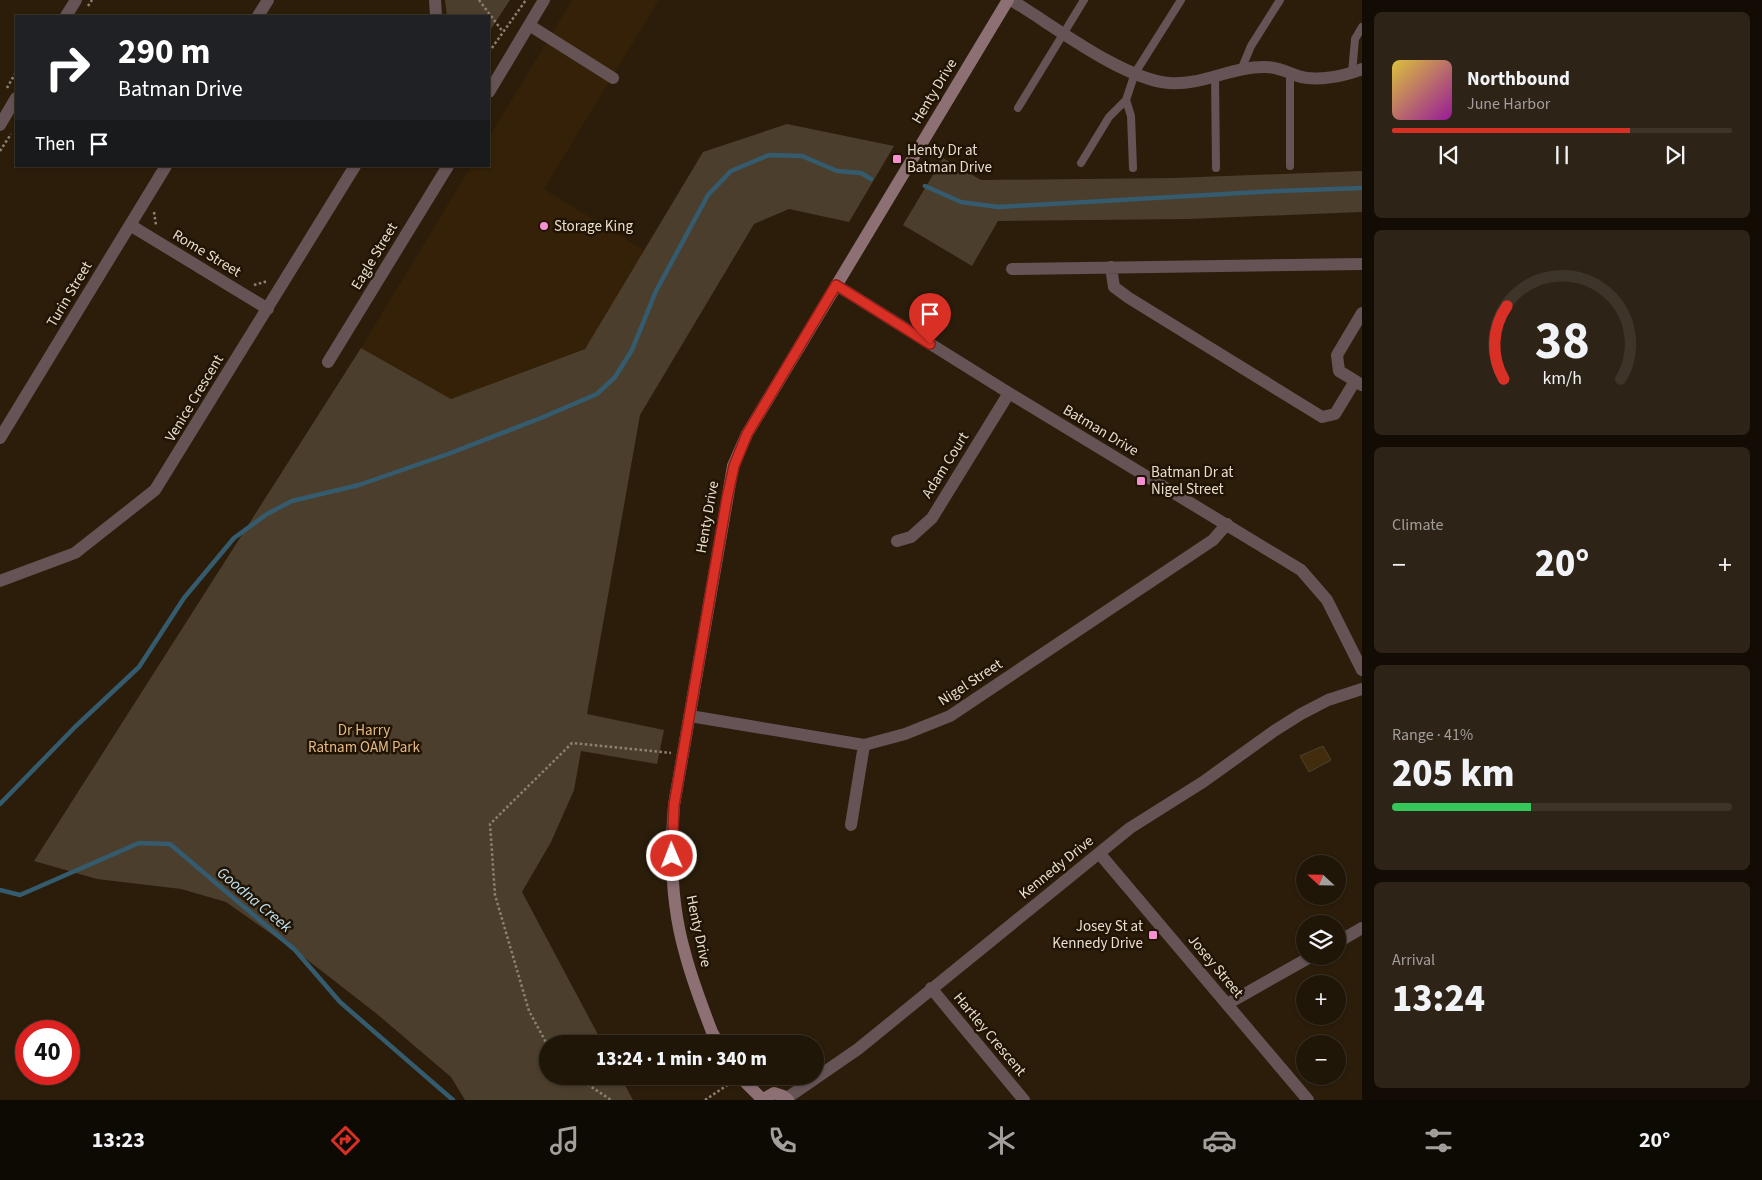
<!DOCTYPE html>
<meta charset="utf-8">
<style>
body{margin:0;font-family:"Source Sans 3",sans-serif;background:#2d2316;color:#f1f3f6;height:100vh;display:flex;flex-direction:column;font-size:19px;white-space:nowrap}
*{box-sizing:border-box;margin:0}
p{font-size:16px;color:#a29f9c}
.icon{flex:none;width:28px;height:28px;fill:none;stroke:currentColor;stroke-width:2;stroke-linecap:round;stroke-linejoin:round}
.map{position:relative;flex:1;overflow:hidden}
.panel{display:flex;flex-direction:column;gap:12px;padding:12px;background:#120c04;width:400px}
.panel>*{flex:none}
.banner{position:absolute;left:15px;top:15px;width:475px;height:152px;border-radius:0px;box-shadow:0 1px 4px #0004,0 0 0 1px #3d3529;background:#202124;color:#fff;overflow:hidden}
.needle{width:32px;rotate:292deg}
.tools{position:absolute;left:1296px;top:855px;display:grid;gap:10px}
.tools a{display:grid;place-items:center;width:50px;height:50px;border-radius:50%;background:#201608;box-shadow:0 1px 4px #0004,0 0 0 1px #3d3529;font-size:25px}
.speed{position:absolute;left:15px;top:1020px;display:flex;gap:10px;font-size:25px;font-weight:700;text-align:center}
.speed>*{display:grid;place-content:center;width:65px;height:65px;border-radius:50%;background:#201608;box-shadow:0 1px 4px #0004,0 0 0 1px #3d3529;line-height:1}
.speed .limit{border:8px solid #d22;background:#fff;color:#111}
.pin{position:absolute;display:grid;place-items:center;width:42px;height:42px;color:#fff;margin:-51px -21px;border-radius:50% 50% 50% 0;rotate:-45deg;box-shadow:0 0 5px #0007}
.pin .icon{rotate:45deg}
.me{position:absolute;width:55px;margin:-28px;rotate:359deg;stroke-linejoin:round;filter:drop-shadow(0 0 4px #0008)}
.turn{display:flex;align-items:center;gap:18px;height:105px;padding:0 20px;font-size:22px}
.turn .icon{width:65px;height:65px;stroke-width:2.5}
.turn b{display:block;font-size:35px;line-height:42px}
.then{display:flex;align-items:center;height:48px;padding:0 20px;background:#0003;gap:10px;font-size:19px}
.big{font-size:38px;font-weight:800;line-height:1.1}
.panel .widget{flex:1;display:flex;flex-direction:column;justify-content:center;gap:8px;min-width:0;padding:0 18px;border-radius:8px;background:#2d2316}
.panel .dial{align-items:center;gap:0}
.dial svg{height:130px;overflow:visible;fill:none;stroke:#3d3529;stroke-width:7;stroke-linecap:round;text-anchor:middle}
.dial text{fill:#f1f3f6;stroke:none}
.song{display:flex;align-items:center;gap:15px}
.cover{width:60px;height:60px;border-radius:8px;background:linear-gradient(135deg,hsl(50 70% 55%),hsl(300 70% 35%))}
.played{height:5px;border-radius:2px;background:linear-gradient(90deg,#d93025 70%,#3d3529 70%)}
.keys{display:flex;justify-content:space-around;direction:ltr}
.heat{display:flex;justify-content:space-between;align-items:center;font-size:28px;direction:ltr}
.charge{height:8px;border-radius:4px;background:linear-gradient(90deg,#34c759 41%,#3d3529 0)}
.trip{position:absolute;left:539px;top:1035px;width:285px;height:50px;border-radius:25px;background:#201608;box-shadow:0 1px 4px #0004,0 0 0 1px #3d3529;font-weight:800;line-height:50px;text-align:center}
.tab-bar{display:flex;height:80px;justify-content:space-around;align-items:center;background:#0d0903;color:#a29f9c}
.tab-bar .icon{width:35px;height:35px}
.tab-bar .on{color:#d93025}
.tab-bar b{font-size:22px;color:#f1f3f6}
main{display:flex;flex:1;min-height:0}
.map>svg:first-child{display:block}
.built{fill:#342107}
.green{fill:#4c3e2c}
.lines{fill:none;stroke-linecap:round;stroke-linejoin:round}
.stream{stroke:#355b6e;stroke-width:4.5}
.building{fill:#412c0e;stroke:#51412d}
.path{stroke:#8d8172;stroke-width:2.5;stroke-dasharray:2.5 2.5;stroke-linecap:butt}
.lane{stroke:#655356;stroke-width:8}
.street{stroke:#655356;stroke-width:12}
.secondary{stroke:#8d7074;stroke-width:12}
.route-casing{stroke:#8d1f18;stroke-width:12}
.route{stroke:#d93025;stroke-width:9}
.poi-dot{fill:#f591d2;stroke:#211403;stroke-width:2}
.labels{text-anchor:middle;stroke-width:5;stroke-linejoin:round;paint-order:stroke}
.street-label{font-size:15px;fill:#e7ddd1;stroke:#211403}
.poi-label{font-size:15px;fill:#e7ddd1;stroke:#211403;text-anchor:start}
.park-label{font-size:15px;fill:#e5bb87;stroke:#211403}
.water-label{font-size:16px;font-style:italic;fill:#bbe1f7;stroke:#211403}
</style>
<main>
<div class="map">
<svg width="1362" height="1100" viewBox="0 0 1362 1100">
<rect width="100%" height="100%" fill="#2b1d0a"/>
<!-- built -->
<path class="built" d="M572,0H659L544,189L644,250L585,349L451,399L361,348L471,166H489V137Z"/>
<!-- green -->
<path class="green" d="M445,0H510L489,32V16H447Z
M787,124L894,146L849,222L789,209L754,224L640,415L587,714L664,730L657,764L581,751L574,790L551,842L522,892L603,1044H548V1076H620L633,1100H465L451,1077L377,1014L305,958L226,902L181,889L97,879L34,861L361,348L451,399L585,349L703,152Z
M943,158L981,180L1173,178L1362,171V212L1188,219L998,221L972,266L903,225Z"/>
<g class="lines">
<!-- stream -->
<path class="stream" d="M925,186L961,202L998,207L1278,191L1362,188
M0,804L75,727L139,667L184,598L234,538L267,514L292,501L359,485L448,454L541,418L597,394L615,377L632,350L656,291L708,195L731,171L769,155L802,156L837,171L861,173L871,179
M0,890L20,895L139,843L170,844L295,950L340,1002L453,1100"/>
</g>
<!-- building -->
<path class="building" d="M1323,746L1331,760L1309,772L1300,756Z"/>
<g class="lines">
<!-- path -->
<path class="path" d="M479,0L503,32
M88,6L92,0
M489,52L526,0
M7,88L16,72
M0,151L11,134
M154,212L156,225
M254,285L268,281
M548,1046L529,1011L495,895L490,824L572,743L671,753
M575,1076L611,1100
M705,1100L729,1084"/>
<!-- lane -->
<path class="lane" d="M1241,70L1251,46L1280,0
M1290,72V166
M1352,73L1355,39L1362,27
M1215,75L1216,168
M1126,100L1131,116L1133,168
M1018,108L1084,0
M1081,163L1109,117L1126,100L1135,73L1181,0"/>
<!-- street -->
<path class="street" d="M435,0L436,16
M1011,0C1053,25 1122,79 1169,83C1202,86 1232,66 1266,67C1278,67 1287,72 1298,76C1316,82 1345,76 1362,69
M66,16L76,0
M258,16L268,0
M529,25L613,78
M489,92L544,0
M0,125L16,98
M130,225L268,309
M1111,267L1114,287L1129,298L1322,417L1335,414L1355,381
M1012,269L1362,264
M836,285L1009,393L1301,570L1327,600L1362,670
M1362,313L1337,355L1339,371L1362,385
M328,362L448,166
M0,438L166,166
M897,541L911,537L932,518L1009,393
M0,581L75,553L155,490L355,166
M690,716L864,745L905,734L950,716L1213,540L1227,524
M851,825L864,745
M1099,853L1308,1100
M1338,942L1362,928
M931,988L1024,1100
M1227,1004L1312,956
M787,1098L858,1049L1130,828L1203,782L1274,731L1301,714L1328,700L1362,689"/>
<!-- secondary -->
<path class="secondary" d="M719,1044L712,1032C702,1006 692,980 685,953C671,905 670,853 674,805L733,466L747,434L1008,0
M739,1076L762,1099
M762,1100L774,1093L783,1096L788,1100"/>
</g>
<g class="lines">
<defs>
<path id="route" d="M672,856L674,805L727,498L734,466L747,434L836,285L930,344"/>
</defs>
<!-- route casing -->
<use href="#route" class="route-casing"/>
<!-- route -->
<use href="#route" class="route"/>
</g>
<!-- markers -->
<g class="poi-dot">
<rect x="892" y="154" width="10" height="10" rx="2.5"/>
<circle cx="544" cy="226" r="5"/>
<rect x="1136" y="476" width="10" height="10" rx="2.5"/>
<rect x="1148" y="930" width="10" height="10" rx="2.5"/>
</g>
<g class="labels">
<!-- street labels -->
<g class="street-label">
<text transform="translate(934 91) rotate(-59)" y="5">Henty Drive</text>
<text transform="translate(207 253) rotate(31)" y="5">Rome Street</text>
<text transform="translate(374 256) rotate(-59)" y="5">Eagle Street</text>
<text transform="translate(69 294) rotate(-59)" y="5">Turin Street</text>
<text transform="translate(194 398) rotate(-59)" y="5">Venice Crescent</text>
<text transform="translate(1101 430) rotate(31)" y="5">Batman Drive</text>
<text transform="translate(945 465) rotate(-58)" y="5">Adam Court</text>
<text transform="translate(707 517) rotate(-80)" y="5">Henty Drive</text>
<text transform="translate(970 682) rotate(-33)" y="5">Nigel Street</text>
<text transform="translate(1056 867) rotate(-39)" y="5">Kennedy Drive</text>
<text transform="translate(699 931) rotate(78)" y="5">Henty Drive</text>
<text transform="translate(1216 966) rotate(50)" y="5">Josey Street</text>
<text transform="translate(990 1034) rotate(50)" y="5">Hartley Crescent</text>
</g>
<!-- poi labels -->
<g class="poi-label">
<text x="907" y="155">Henty Dr at<tspan x="907" dy="17">Batman Drive</tspan></text>
<text x="554" y="231">Storage King</text>
<text x="1151" y="477">Batman Dr at<tspan x="1151" dy="17">Nigel Street</tspan></text>
<text x="1143" y="931" text-anchor="end">Josey St at<tspan x="1143" dy="17">Kennedy Drive</tspan></text>
</g>
<!-- park labels -->
<g class="park-label">
<text x="364" y="735">Dr Harry<tspan x="364" dy="17">Ratnam OAM Park</tspan></text>
</g>
<!-- water labels -->
<g class="water-label">
<text transform="translate(255 899) rotate(40)" y="6">Goodna Creek</text>
</g>
</g>
</svg>
<div class="tools">
<a><svg class="needle" viewBox="-14 -14 28 28"><path d="M0-13l5 13h-10z" fill="#e53935"/><path d="M0 13l5-13h-10z" fill="#a29f9c"/></svg></a>
<a><svg class="icon" aria-label="layers" viewBox="0 0 24 24"><path d="M12 4l9 5-9 5-9-5zM3 14l9 5 9-5"/></svg></a>
<a>+</a>
<a>−</a>
</div>
<div class="speed"><div class="limit">40</div></div>
<div class="pin" style="left:930px;top:344px;background:#d93025"><svg class="icon" aria-label="arrive" viewBox="0 0 24 24"><path d="M6 21V4h12l-3 4 3 4H6"/></svg></div>
<svg class="me" style="left:672px;top:856px" viewBox="-20 -20 40 40"><circle r="17" fill="#d93025" stroke="#fff" stroke-width="3"/><path d="M0-11L8 9 0 5-8 9z" fill="#fff"/></svg>
<div class="trip">13:24 · 1 min · 340 m</div>
<div class="banner">
<div class="turn"><svg class="icon" aria-label="right" viewBox="0 0 24 24"><path d="M7 20v-9h11M14 6l5 5-5 5"/></svg><div><b>290 m</b>Batman Drive</div></div>
<div class="then">Then<svg class="icon" aria-label="arrive" viewBox="0 0 24 24"><path d="M6 21V4h12l-3 4 3 4H6"/></svg></div>
</div>
</div>
<section class="panel">
<div class="widget">
<div class="song"><i class="cover"></i><div><b>Northbound</b><p>June Harbor</p></div></div>
<div class="played"></div>
<div class="keys"><svg class="icon" aria-label="previous" viewBox="0 0 24 24"><path d="M18 5L8 12l10 7zM5 5v14"/></svg><svg class="icon" aria-label="pause" viewBox="0 0 24 24"><path d="M8 5v14M16 5v14"/></svg><svg class="icon" aria-label="next" viewBox="0 0 24 24"><path d="M6 5l10 7-10 7zM19 5v14"/></svg></div>
</div>
<div class="widget dial"><svg viewBox="0 0 100 80">
<path d="M14 69A42 42 0 1 1 86 69"/>
<path d="M14 69A42 42 0 0 1 16 24" stroke="#d93025"/>
<text x="50" y="56" font-size="32" font-weight="700">38</text>
<text x="50" y="72" font-size="11">km/h</text>
</svg></div>
<div class="widget"><p>Climate</p>
<div class="heat"><a>−</a><b class="big">20°</b><a>+</a></div>
</div>
<div class="widget"><p>Range · 41%</p><b class="big">205 km</b><div class="charge"></div></div>
<div class="widget"><p>Arrival</p><b class="big">13:24</b></div>
</section>
</main>
<nav class="tab-bar">
<b>13:23</b>
<svg class="icon on" aria-label="directions" viewBox="0 0 24 24"><path d="M12 3l9 9-9 9-9-9zM9 14v-3h6M13 9l2 2-2 2"/></svg>
<svg class="icon" aria-label="music" viewBox="0 0 24 24"><path d="M9 18V5l10-2v13"/><circle cx="6" cy="18" r="3"/><circle cx="16" cy="16" r="3"/></svg>
<svg class="icon" aria-label="phone" viewBox="0 0 24 24"><path d="M5 4h4l2 5-3 2q2 4 5 5l2-3 5 2v4C11 20 4 13 5 4z"/></svg>
<svg class="icon" aria-label="climate" viewBox="0 0 24 24"><path d="M12 3v18M4 7l16 10M4 17L20 7"/></svg>
<svg class="icon" aria-label="car" viewBox="0 0 24 24"><path d="M5 17H2v-5l4-1 3-4h7l3 4 3 1v5h-3M9 17h6M6 11h13"/><circle cx="7" cy="17" r="2"/><circle cx="17" cy="17" r="2"/></svg>
<svg class="icon" aria-label="filters" viewBox="0 0 24 24"><path d="M4 7h16M4 17h16"/><circle cx="9" cy="7" r="2"/><circle cx="15" cy="17" r="2"/></svg>
<b>20°</b>
</nav>
